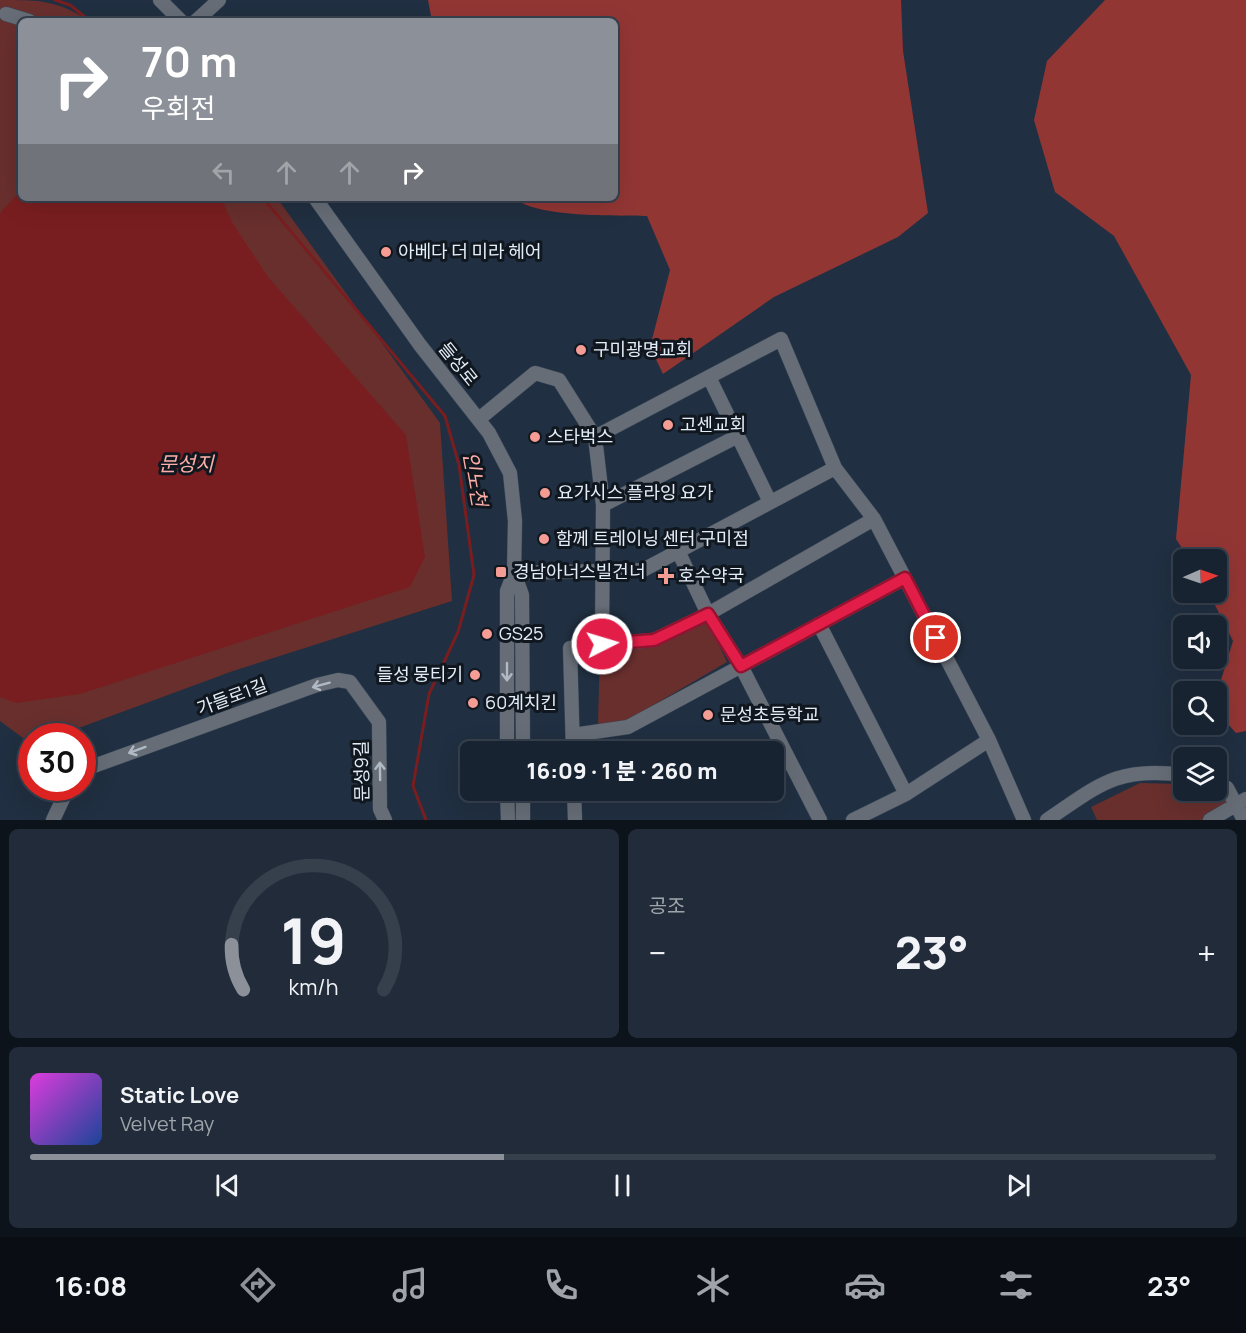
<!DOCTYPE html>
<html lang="ko">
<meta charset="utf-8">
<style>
body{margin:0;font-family:Manrope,"Noto Sans KR",sans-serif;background:#212b39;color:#f1f3f6;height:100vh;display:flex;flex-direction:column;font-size:22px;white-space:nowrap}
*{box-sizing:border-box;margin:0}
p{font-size:20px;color:#9fa4ab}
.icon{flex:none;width:33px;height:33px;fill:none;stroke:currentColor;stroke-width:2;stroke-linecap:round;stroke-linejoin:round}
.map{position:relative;height:820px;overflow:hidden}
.details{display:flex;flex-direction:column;gap:9px;padding:9px;background:#0d131b;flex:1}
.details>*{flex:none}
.guide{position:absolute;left:18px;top:18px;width:600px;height:183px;border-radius:9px;box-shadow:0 6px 24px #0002,0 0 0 2px #36404d;background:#8c9099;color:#fff;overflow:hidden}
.needle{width:39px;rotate:88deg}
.buttons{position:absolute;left:1173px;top:549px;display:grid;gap:12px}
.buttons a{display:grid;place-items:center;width:54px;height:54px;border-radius:9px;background:#182331;box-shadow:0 6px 24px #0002,0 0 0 2px #36404d;font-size:30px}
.speed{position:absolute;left:18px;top:723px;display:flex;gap:12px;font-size:30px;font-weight:700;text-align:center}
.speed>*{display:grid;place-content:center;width:78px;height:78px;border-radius:50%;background:#182331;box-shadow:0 6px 24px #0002,0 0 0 2px #36404d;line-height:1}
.speed .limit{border:9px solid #d22;background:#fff;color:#111}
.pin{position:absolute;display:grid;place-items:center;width:51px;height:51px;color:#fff;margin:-26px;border:3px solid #fff;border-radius:50%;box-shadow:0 2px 6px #0007}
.me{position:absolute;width:66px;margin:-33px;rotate:85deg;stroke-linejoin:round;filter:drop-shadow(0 0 4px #0008)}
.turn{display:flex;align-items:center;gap:21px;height:126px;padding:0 24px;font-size:27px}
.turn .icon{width:78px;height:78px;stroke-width:2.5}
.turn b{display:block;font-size:42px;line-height:51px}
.lanes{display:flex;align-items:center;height:57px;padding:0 24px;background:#0003;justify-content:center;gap:30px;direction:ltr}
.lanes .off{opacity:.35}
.big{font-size:45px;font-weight:800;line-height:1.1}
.details .widget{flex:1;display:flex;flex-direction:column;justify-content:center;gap:9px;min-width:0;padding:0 21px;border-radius:9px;background:#212b39}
.details .dial{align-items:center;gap:0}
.dial svg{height:156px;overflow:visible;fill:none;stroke:#36404d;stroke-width:7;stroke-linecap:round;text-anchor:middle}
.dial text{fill:#f1f3f6;stroke:none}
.song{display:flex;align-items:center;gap:18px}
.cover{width:72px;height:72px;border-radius:9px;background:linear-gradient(135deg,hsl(300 70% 55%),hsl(220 70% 35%))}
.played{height:6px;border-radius:3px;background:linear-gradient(90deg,#8c9099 40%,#36404d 40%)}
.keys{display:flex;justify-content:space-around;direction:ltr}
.heat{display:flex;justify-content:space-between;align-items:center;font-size:33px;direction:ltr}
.details .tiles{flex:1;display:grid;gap:9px;grid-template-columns:1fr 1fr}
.widget:last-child{grid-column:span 2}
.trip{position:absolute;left:460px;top:741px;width:324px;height:60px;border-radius:9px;background:#182331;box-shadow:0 6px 24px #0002,0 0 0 2px #36404d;font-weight:800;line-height:60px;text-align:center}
.tabs{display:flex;height:96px;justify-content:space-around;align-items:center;background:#0a0e14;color:#9fa4ab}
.tabs .icon{width:42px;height:42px}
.tabs .on{color:#8c9099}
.tabs b{font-size:27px;color:#f1f3f6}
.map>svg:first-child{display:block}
.green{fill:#682f2d}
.forest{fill:#923634}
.water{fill:#791e20}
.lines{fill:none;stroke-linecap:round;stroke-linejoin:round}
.stream{stroke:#791e20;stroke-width:3}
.minor-casing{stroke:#3b4a5b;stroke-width:15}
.minor{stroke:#666d76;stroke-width:14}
.oneway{stroke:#b1bac4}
.route-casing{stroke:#92132f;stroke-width:15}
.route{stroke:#e11d48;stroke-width:10}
.poi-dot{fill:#f59c95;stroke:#10171f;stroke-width:2}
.labels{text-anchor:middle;stroke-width:6;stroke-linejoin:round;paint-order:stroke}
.poi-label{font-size:18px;fill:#e3edf8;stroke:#10171f;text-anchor:start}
.street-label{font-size:18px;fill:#e3edf8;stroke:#10171f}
.water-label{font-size:20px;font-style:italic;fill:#fdaea8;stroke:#10171f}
</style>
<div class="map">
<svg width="1246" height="820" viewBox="0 0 1246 820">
<rect width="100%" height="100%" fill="#202f41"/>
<!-- green -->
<path class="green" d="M0,0C42,0 55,0 90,21H21V198H277L440,423L452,601L233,671L57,736H32L31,744L0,721Z
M705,616L727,662L621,724H598L600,646L654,641Z
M1140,783L1183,784L1184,790H1216L1217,785H1219L1229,806L1203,820H1097L1091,807Z"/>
<!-- forest -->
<path class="forest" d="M428,0H901L903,51L928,213L898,237L774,297L663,374L650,347L670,270L647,216C617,215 535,218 515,198H615V21H432Z
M1105,0H1246V731L1236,733L1217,712V693L1233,641L1209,593L1216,592V560L1189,559L1176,539L1191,375L1114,236L1055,192L1034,120L1047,61Z"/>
<!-- water -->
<path class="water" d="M21,190V198H221L233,224L268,277L406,435L425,557L410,587L80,694L16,703L0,697V213Z"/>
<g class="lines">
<!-- stream -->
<path class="stream" d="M55,0L70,5L90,21
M263,198L445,416L459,465L474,575L458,632L429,694L413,786L426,820"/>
<defs>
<path id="minor" d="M160,0L181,21
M6,14L29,21
M196,21L219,0
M315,198L420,345L489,433L510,473L515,521L514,573L522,595L523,752
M709,377L770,502
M479,419L535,373L559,380L595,437L603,505L602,644
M595,437L781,339L835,468L874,519L989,740L1024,820
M603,505L738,436
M679,553L708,614L741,666L820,820
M514,573L643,570L835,468
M819,624L906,794
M573,735L628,727L905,578
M507,752V591L514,573
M573,752L570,648L654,640L708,614L874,519
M82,775L91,767L317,685L338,680L350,682L379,722L380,809L385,820
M1216,781L1227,788L1244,820
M507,790L508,820
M523,790V820
M574,790L575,820
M53,820L68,788
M853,820L906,794L989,740
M1047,820C1099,785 1117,766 1184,775
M1210,820L1246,799"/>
</defs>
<!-- minor casing -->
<use href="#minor" class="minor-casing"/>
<!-- minor -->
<use href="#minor" class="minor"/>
</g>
<!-- one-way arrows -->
<defs><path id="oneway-shaft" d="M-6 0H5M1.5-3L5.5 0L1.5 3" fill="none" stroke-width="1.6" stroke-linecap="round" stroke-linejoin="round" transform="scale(1.5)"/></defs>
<g class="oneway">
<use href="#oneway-shaft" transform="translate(507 672) rotate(90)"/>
<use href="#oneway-shaft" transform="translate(321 685) rotate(165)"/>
<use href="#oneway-shaft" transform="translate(137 750) rotate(160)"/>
<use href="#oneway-shaft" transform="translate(380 771) rotate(-91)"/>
</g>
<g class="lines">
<defs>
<path id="route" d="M602,644L654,640L708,614L741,666L905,578L936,638"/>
</defs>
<!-- route casing -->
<use href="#route" class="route-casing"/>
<!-- route -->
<use href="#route" class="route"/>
</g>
<!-- markers -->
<g class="poi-dot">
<circle cx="386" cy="252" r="6"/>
<circle cx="581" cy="350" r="6"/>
<circle cx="668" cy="425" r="6"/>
<circle cx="535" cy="437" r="6"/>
<circle cx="545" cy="493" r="6"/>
<circle cx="544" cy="539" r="6"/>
<rect x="495" y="566" width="12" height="12" rx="3"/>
<path d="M663 567h6v6h6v6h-6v6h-6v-6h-6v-6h6z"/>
<circle cx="487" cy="634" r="6"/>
<circle cx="475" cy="675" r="6"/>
<circle cx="473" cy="703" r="6"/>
<circle cx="708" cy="715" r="6"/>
</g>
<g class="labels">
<!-- poi labels -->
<g class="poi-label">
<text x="398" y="258">아베다 더 미라 헤어</text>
<text x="593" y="356">구미광명교회</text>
<text x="680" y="431">고센교회</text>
<text x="547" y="443">스타벅스</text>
<text x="557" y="499">요가시스 플라잉 요가</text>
<text x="556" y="545">함께 트레이닝 센터 구미점</text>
<text x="513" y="578">경남아너스빌건너</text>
<text x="678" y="582">호수약국</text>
<text x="499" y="640">GS25</text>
<text x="463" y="681" text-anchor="end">들성 뭉티기</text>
<text x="485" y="709">60계치킨</text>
<text x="720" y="721">문성초등학교</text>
</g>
<!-- street labels -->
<g class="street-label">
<text transform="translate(458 364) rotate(51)" y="6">들성로</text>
<text transform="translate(232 697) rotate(-20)" y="6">가들로1길</text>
<text transform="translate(362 771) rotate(-91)" y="6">문성9길</text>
</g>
<!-- water labels -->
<g class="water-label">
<text x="186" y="471">문성지</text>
<text transform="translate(475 479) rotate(80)" y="7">인노천</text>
</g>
</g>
</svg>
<div class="buttons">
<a><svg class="needle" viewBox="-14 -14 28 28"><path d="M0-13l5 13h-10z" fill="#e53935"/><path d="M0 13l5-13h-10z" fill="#9fa4ab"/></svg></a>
<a><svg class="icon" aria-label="sound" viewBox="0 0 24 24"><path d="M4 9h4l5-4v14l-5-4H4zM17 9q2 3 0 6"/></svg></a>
<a><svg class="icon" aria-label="search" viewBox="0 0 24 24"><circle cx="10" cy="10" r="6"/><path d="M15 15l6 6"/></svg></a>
<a><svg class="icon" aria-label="layers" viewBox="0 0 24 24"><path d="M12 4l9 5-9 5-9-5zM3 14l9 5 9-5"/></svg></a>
</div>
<div class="speed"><div class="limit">30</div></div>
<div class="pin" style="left:936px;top:638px;background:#d93025"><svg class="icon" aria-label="arrive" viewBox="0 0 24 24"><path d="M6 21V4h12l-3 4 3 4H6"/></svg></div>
<svg class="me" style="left:602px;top:644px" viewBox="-20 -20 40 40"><circle r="17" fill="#e11d48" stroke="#fff" stroke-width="3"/><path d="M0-11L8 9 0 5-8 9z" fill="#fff"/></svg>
<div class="trip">16:09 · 1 분 · 260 m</div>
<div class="guide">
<div class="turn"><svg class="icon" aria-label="right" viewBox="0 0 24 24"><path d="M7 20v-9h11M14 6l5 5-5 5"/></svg><div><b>70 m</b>우회전</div></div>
<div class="lanes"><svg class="icon off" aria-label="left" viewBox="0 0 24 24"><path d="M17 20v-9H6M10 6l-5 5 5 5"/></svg><svg class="icon off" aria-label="ahead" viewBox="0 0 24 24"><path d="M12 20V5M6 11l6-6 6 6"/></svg><svg class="icon off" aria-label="ahead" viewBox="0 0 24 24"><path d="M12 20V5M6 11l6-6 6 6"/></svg><svg class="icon" aria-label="right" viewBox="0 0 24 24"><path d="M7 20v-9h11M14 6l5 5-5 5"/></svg></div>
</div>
</div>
<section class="details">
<div class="tiles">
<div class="widget dial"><svg viewBox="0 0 100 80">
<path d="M14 69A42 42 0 1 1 86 69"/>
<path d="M14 69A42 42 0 0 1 8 46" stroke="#8c9099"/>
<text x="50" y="56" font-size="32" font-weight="700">19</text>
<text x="50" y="72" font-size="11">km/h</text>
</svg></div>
<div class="widget"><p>공조</p>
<div class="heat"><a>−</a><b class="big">23°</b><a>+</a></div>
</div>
<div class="widget">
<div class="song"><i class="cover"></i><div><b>Static Love</b><p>Velvet Ray</p></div></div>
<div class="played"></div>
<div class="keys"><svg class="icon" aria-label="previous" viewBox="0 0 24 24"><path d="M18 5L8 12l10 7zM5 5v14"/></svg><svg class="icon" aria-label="pause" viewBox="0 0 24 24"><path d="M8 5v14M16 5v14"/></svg><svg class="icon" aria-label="next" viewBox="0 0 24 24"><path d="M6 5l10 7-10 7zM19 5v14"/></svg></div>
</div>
</div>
</section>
<nav class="tabs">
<b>16:08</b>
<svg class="icon on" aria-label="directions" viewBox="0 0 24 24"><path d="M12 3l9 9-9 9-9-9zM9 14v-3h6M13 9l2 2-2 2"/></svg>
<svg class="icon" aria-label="music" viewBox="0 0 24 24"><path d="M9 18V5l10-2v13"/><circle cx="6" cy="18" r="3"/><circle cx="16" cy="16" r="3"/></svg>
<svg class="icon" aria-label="phone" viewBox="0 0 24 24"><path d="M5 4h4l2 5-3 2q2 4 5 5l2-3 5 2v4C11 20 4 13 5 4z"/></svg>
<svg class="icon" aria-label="climate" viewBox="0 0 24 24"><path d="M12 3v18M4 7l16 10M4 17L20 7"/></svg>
<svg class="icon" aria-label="car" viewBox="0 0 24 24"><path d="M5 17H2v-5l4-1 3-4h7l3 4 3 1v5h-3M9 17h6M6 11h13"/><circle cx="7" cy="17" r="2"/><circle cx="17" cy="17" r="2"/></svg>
<svg class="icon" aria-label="filters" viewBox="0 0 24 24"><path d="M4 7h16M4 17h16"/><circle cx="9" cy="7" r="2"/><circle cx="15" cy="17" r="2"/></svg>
<b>23°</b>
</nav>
